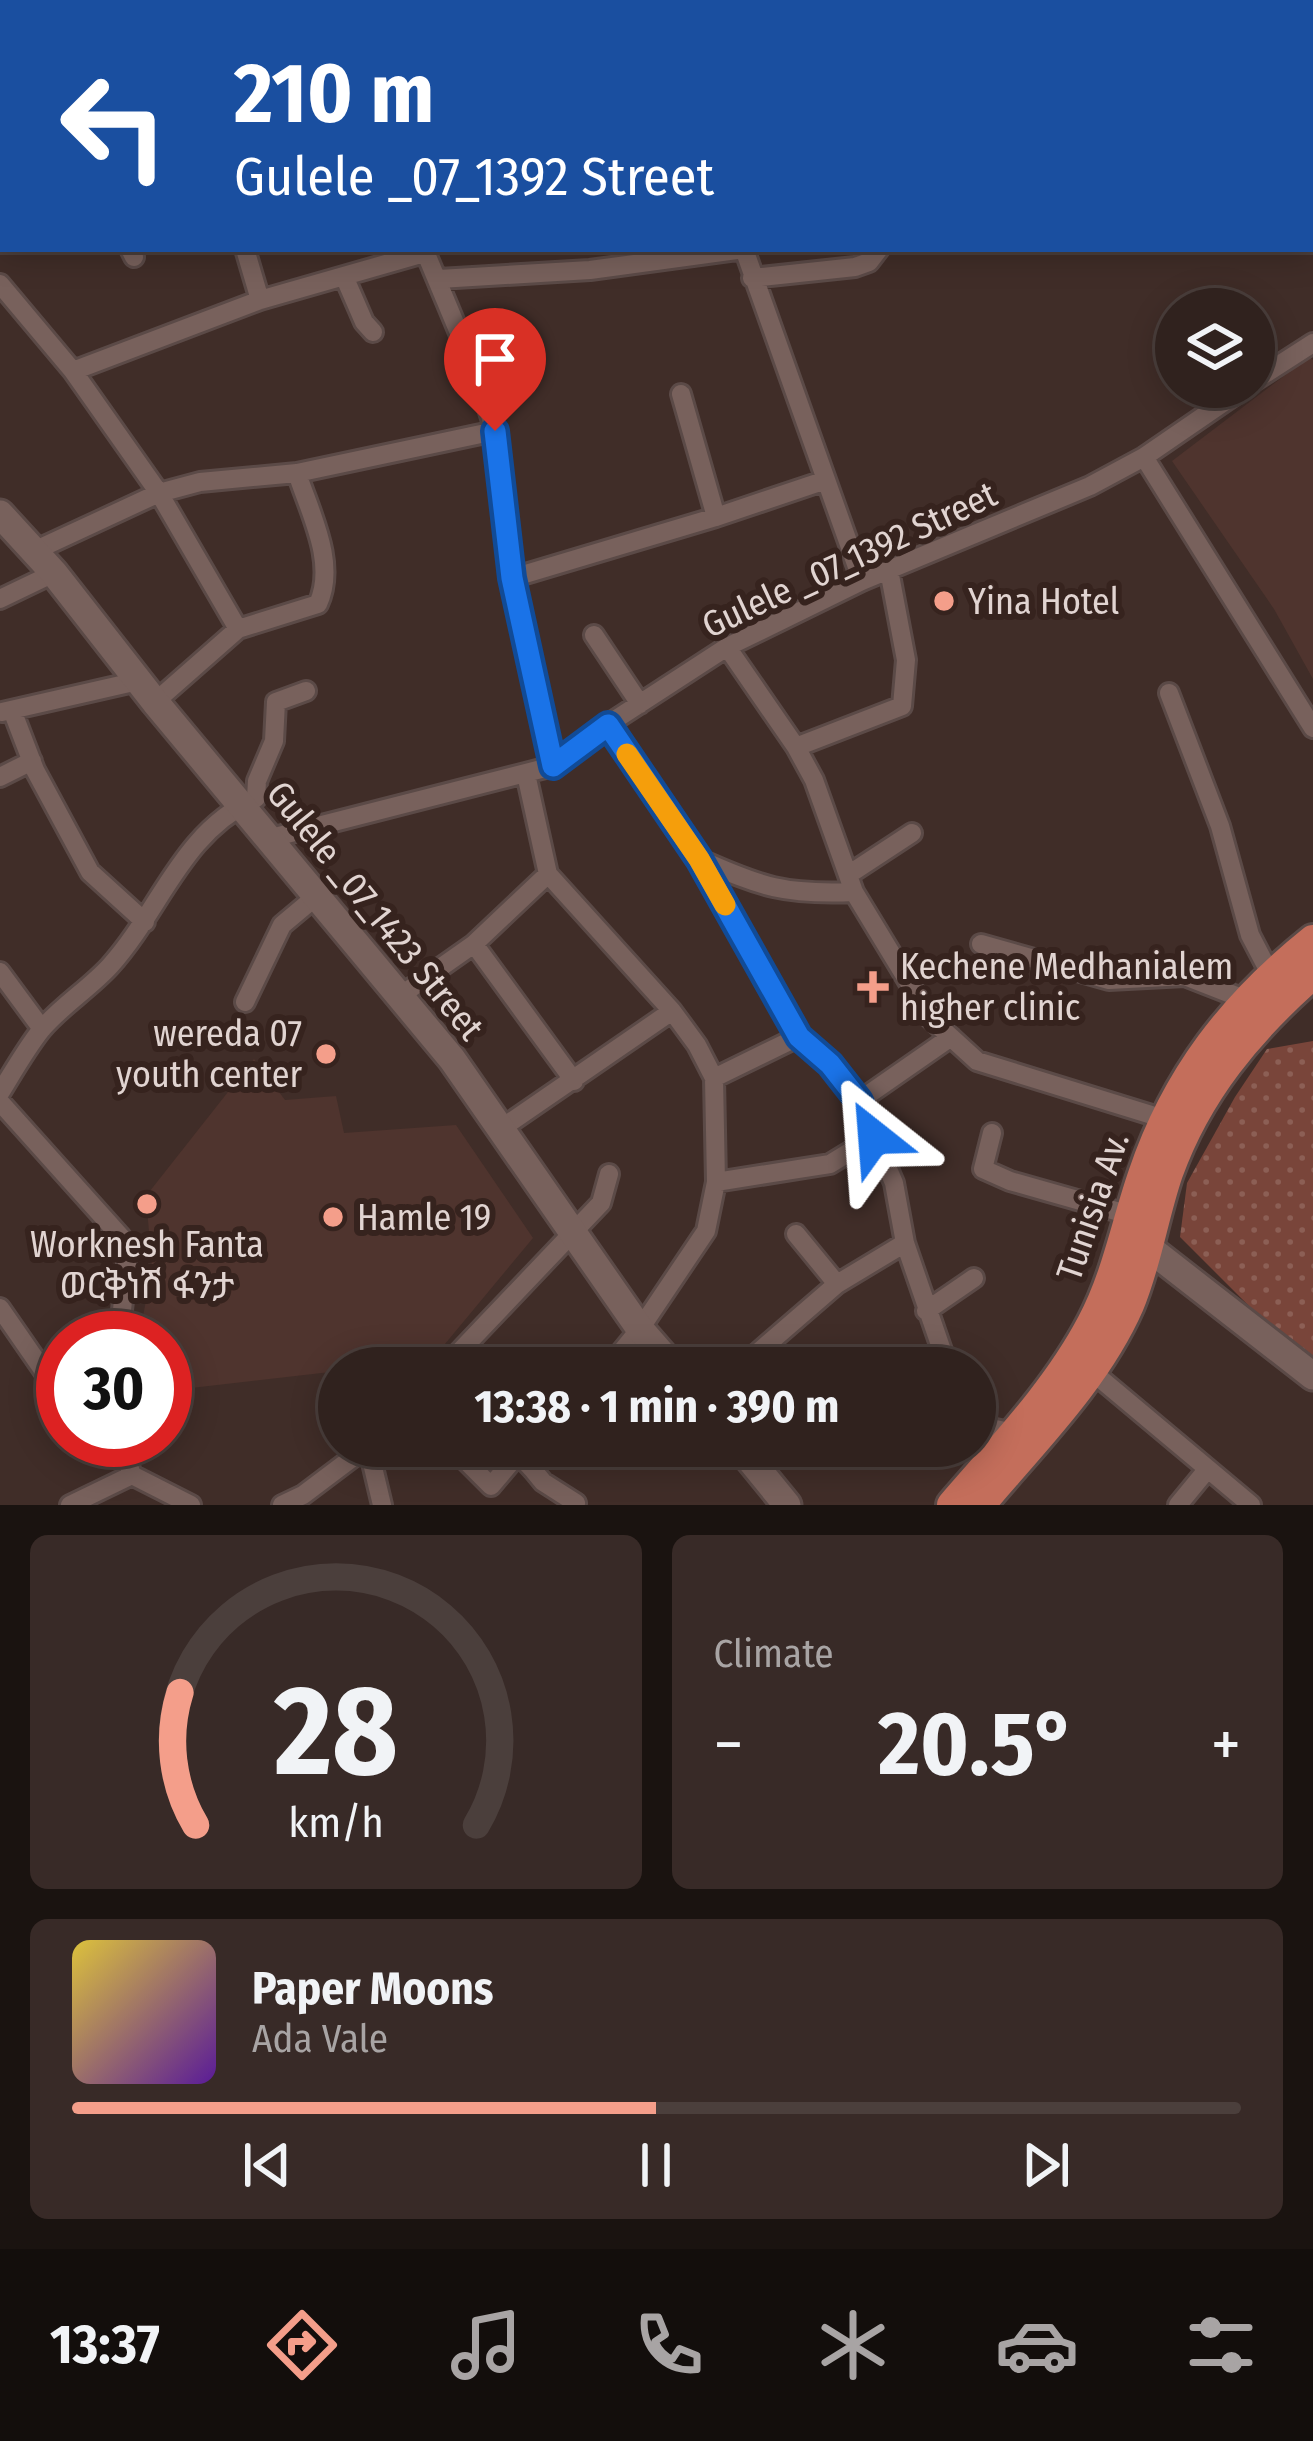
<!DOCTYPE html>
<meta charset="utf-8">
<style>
body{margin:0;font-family:"Fira Sans Condensed","Noto Sans Ethiopic",sans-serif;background:#382a27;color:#f1f3f6;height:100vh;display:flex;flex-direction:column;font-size:45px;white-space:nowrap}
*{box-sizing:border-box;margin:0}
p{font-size:39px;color:#a8a4a4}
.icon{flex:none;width:66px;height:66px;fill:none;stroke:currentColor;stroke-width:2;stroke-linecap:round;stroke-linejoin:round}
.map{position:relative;height:1505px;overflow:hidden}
.sheet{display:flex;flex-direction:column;gap:30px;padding:30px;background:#1a1310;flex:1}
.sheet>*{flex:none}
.top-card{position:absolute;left:0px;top:0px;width:1314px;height:252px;box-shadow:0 6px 30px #0003,0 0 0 3px #4b3f3c;background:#1a4fa0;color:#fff;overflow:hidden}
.fabs{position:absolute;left:1155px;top:288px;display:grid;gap:24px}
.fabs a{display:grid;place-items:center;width:120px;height:120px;border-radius:50%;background:#30221e;box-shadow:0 6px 30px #0003,0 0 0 3px #4b3f3c;font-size:60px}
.speed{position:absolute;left:36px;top:1311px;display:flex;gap:24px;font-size:60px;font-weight:700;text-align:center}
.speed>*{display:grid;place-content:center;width:156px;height:156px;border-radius:50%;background:#30221e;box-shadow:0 6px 30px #0003,0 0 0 3px #4b3f3c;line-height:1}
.speed .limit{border:18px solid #d22;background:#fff;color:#111}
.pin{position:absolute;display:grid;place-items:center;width:102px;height:102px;color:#fff;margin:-123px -51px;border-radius:50% 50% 50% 0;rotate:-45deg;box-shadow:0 0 12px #0007}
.pin .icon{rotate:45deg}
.me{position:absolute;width:132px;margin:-66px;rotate:332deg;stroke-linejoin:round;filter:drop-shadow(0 0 9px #0008)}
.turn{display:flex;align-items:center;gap:42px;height:252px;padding:0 36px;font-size:54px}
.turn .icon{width:156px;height:156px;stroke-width:2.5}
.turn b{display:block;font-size:84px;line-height:102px}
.big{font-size:90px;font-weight:700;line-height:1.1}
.sheet .card{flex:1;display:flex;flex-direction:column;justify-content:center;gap:18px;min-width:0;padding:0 42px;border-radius:18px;background:#382a27}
.sheet .dial{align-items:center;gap:0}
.dial svg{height:312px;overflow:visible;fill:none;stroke:#4b3f3c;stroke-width:7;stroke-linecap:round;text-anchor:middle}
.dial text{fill:#f1f3f6;stroke:none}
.song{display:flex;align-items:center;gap:36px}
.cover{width:144px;height:144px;border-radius:18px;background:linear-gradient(135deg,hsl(50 70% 55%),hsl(270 70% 35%))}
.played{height:12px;border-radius:6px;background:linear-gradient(90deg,#f49e8a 50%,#4b3f3c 50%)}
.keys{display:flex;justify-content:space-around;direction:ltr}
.heat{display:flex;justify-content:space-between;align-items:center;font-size:66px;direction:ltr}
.sheet .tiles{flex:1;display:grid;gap:30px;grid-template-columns:1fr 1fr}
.card:last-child{grid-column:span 2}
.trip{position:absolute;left:318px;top:1347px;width:678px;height:120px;border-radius:60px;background:#30221e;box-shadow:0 6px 30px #0003,0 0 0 3px #4b3f3c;font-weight:700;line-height:120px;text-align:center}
.tab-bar{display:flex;height:192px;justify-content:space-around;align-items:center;background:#130e0c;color:#a8a4a4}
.tab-bar .icon{width:84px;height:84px}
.tab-bar .selected{color:#f49e8a}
.tab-bar b{font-size:54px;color:#f1f3f6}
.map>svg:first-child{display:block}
.built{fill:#4f342e}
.park{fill:url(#park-dots)}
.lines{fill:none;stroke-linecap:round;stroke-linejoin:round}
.street-casing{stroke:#5b4a47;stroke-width:24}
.secondary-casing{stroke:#5b4a47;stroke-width:33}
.primary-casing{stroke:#5b4a47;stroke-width:36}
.street{stroke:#78615c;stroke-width:18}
.secondary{stroke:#78615c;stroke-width:27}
.primary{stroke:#c46e5b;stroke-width:30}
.route-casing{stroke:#114b97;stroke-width:30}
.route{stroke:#1a73e8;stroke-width:21}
.slow{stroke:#f59e0b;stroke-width:21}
.poi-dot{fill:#f49e8a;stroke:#36231e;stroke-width:4.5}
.labels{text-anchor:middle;stroke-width:12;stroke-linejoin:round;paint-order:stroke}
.street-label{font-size:36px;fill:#e1d4d1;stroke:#36231e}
.poi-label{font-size:36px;fill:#e1d4d1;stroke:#36231e;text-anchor:start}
</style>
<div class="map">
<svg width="1313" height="1505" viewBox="0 0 1313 1505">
<defs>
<pattern id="park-dots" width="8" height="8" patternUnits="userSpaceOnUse" patternTransform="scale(3)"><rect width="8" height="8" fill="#79453a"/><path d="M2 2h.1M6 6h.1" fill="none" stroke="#8c5f55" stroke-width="1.8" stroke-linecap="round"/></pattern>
</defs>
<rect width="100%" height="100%" fill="#402d28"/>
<!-- built -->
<path class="built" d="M1309,357L1313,360V679L1274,609L1172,461Z
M254,1059L285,1100L336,1096L344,1133L456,1125L533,1238L425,1368H339V1371L165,1391V1338H139L152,1268L146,1196Z"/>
<!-- park -->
<path class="park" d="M1313,1041V1362L1262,1319L1180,1237L1187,1183L1235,1097L1267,1049Z"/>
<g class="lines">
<defs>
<path id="street" d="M297,0L298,3
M559,0L562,3
M988,0V3
M1105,3L1106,0
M0,39L3,41
M130,249L134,257
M245,249L260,300
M424,249L480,383L495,431L512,578L553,766
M744,249L862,581
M344,276L364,322L373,332
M752,278L855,267L869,262L879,249
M439,279L590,270L744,249
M0,284L73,371L159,493L238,629
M73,371L260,300L424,253
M1254,381L1313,343
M681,394L716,517
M1144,457L1313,728
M34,551L159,493L200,482L297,473L495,431
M512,578L716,517L826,480
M0,599L54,573
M594,635L640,704
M727,647L796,747L814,780L854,892L931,1019L977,1061L1171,1121
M1169,693L1220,826L1250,935L1274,981
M155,702L238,629L318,604C337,563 310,513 297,473
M12,710L35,770L90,872L145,922
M2,712L138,681
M607,725L699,859L798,1037L830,1064L859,1101L894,1183L905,1243L948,1368
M796,747L902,706L906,660L889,570
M526,774L548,874
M0,777L32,761
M271,838L553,766L607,725L727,647L862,581L1090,486L1144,457L1246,387
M699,859C761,887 785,895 854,892
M548,874L672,1011L697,1045L714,1078L716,1182L706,1231L640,1329L608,1368
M848,875L912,833
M474,944L574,1081
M981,944L1109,980L1185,976L1254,1003
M0,972L42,1029
M400,996L474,944L548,874
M245,1002L282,925L319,894
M714,1078L798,1037
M0,1093C13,1072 26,1049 41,1030C61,1006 89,989 110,966C162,908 180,834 256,798L257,781L274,741L276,702L306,691
M859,1101L951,1037
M0,1102L121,1237L128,1254L119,1338
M502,1128L672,1011
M992,1133L983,1169L1010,1181L1130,1215
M716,1182L830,1164L874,1137
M796,1234L837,1284
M0,1308L63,1399
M926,1311L974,1278
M444,1368L601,1203L609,1174
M740,1368L837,1284L905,1243
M1090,1370L1251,1505
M975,1418L991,1428L1018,1434
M120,1440L132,1475
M368,1446L382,1505
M451,1446L491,1486L513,1460L523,1459L534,1471
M551,1446L534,1471L543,1482L576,1503
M632,1446L638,1453
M668,1448L670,1446
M132,1475L191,1505
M70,1505L132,1475
M282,1505L303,1495L368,1446
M1178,1505L1206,1471"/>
<path id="secondary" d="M1311,73H1313
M0,144H3
M0,514L54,573L155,702L452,1059L640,1329L674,1368
M1129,1239L1150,1249L1313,1376
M739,1446L787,1505"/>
<path id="primary" d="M952,1505C1001,1448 1057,1390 1092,1323C1117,1276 1126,1224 1143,1175C1176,1077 1233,1004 1313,940
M980,1505C1032,1443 1096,1380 1129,1305C1147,1262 1153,1217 1168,1173C1197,1092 1249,1030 1313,974"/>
</defs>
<!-- street casing -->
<use href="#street" class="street-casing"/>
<!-- secondary casing -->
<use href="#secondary" class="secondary-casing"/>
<!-- primary casing -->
<use href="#primary" class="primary-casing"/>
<!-- street -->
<use href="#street" class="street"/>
<!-- secondary -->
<use href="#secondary" class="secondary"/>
<!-- primary -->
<use href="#primary" class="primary"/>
</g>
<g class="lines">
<defs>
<path id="route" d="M495,431L512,578L553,766L608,725L699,859L799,1037L830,1064L859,1101L874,1137"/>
</defs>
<!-- route casing -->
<use href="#route" class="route-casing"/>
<!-- route -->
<use href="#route" class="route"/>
<!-- slow -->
<path class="slow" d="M627,754L699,859L725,905"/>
</g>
<!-- markers -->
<g class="poi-dot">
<circle cx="944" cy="601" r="12"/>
<path d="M867 969h12v12h12v12h-12v12h-12v-12h-12v-12h12z"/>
<circle cx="326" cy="1054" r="12"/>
<circle cx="147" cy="1204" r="12"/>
<circle cx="333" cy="1217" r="12"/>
</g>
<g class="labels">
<!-- street labels -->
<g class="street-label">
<text transform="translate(849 559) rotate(-25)" y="13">Gulele _07_1392 Street</text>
<text transform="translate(376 910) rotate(51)" y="13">Gulele _07_1423 Street</text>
<text transform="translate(1092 1206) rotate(-71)" y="13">Tunisia Av.</text>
</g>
<!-- poi labels -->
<g class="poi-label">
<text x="968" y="614">Yina Hotel</text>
<text x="900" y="979">Kechene Medhanialem<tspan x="900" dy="41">higher clinic</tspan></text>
<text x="302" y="1046" text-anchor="end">wereda 07<tspan x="302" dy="41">youth center</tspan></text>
<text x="357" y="1230">Hamle 19</text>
<text x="147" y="1257" text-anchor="middle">Worknesh Fanta<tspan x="147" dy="41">ወርቅነሽ ፋንታ</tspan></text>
</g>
</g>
</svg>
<div class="fabs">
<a><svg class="icon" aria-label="layers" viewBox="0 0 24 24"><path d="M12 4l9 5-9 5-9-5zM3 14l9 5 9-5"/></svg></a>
</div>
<div class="speed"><div class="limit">30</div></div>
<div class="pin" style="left:495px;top:431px;background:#d93025"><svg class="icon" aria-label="arrive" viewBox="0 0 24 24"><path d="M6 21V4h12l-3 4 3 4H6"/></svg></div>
<svg class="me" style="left:874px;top:1137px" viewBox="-20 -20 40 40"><path d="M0-17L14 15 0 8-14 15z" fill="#1a73e8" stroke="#fff" stroke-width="4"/></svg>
<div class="trip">13:38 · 1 min · 390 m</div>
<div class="top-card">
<div class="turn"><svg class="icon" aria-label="left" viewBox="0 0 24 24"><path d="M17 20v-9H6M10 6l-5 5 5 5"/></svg><div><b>210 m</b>Gulele _07_1392 Street</div></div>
</div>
</div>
<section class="sheet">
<div class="tiles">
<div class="card dial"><svg viewBox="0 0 100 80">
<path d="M14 69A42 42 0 1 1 86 69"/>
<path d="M14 69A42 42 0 0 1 10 35" stroke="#f49e8a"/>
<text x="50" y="56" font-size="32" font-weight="700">28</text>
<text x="50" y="72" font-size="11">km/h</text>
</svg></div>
<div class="card"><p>Climate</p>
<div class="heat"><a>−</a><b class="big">20.5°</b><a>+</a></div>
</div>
<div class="card">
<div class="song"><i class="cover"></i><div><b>Paper Moons</b><p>Ada Vale</p></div></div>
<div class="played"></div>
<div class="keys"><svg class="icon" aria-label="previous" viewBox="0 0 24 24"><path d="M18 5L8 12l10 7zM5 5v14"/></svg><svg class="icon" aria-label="pause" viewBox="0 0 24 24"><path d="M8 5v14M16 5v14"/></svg><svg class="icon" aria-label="next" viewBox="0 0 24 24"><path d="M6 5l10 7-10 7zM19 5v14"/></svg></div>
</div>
</div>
</section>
<nav class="tab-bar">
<b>13:37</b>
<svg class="icon selected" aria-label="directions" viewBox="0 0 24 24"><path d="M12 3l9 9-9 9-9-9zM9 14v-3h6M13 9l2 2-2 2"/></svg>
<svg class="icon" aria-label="music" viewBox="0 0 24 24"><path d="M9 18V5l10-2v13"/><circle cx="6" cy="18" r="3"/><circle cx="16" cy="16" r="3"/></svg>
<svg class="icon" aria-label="phone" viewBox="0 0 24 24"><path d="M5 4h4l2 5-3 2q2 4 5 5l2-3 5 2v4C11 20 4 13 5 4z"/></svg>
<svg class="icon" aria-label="climate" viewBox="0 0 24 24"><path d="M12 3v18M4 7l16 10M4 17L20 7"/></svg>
<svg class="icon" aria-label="car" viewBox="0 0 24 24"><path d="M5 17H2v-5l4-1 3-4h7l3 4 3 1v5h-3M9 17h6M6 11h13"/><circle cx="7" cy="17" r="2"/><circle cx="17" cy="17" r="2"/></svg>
<svg class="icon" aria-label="filters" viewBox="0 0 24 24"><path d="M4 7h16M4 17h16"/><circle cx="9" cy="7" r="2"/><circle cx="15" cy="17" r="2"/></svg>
</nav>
